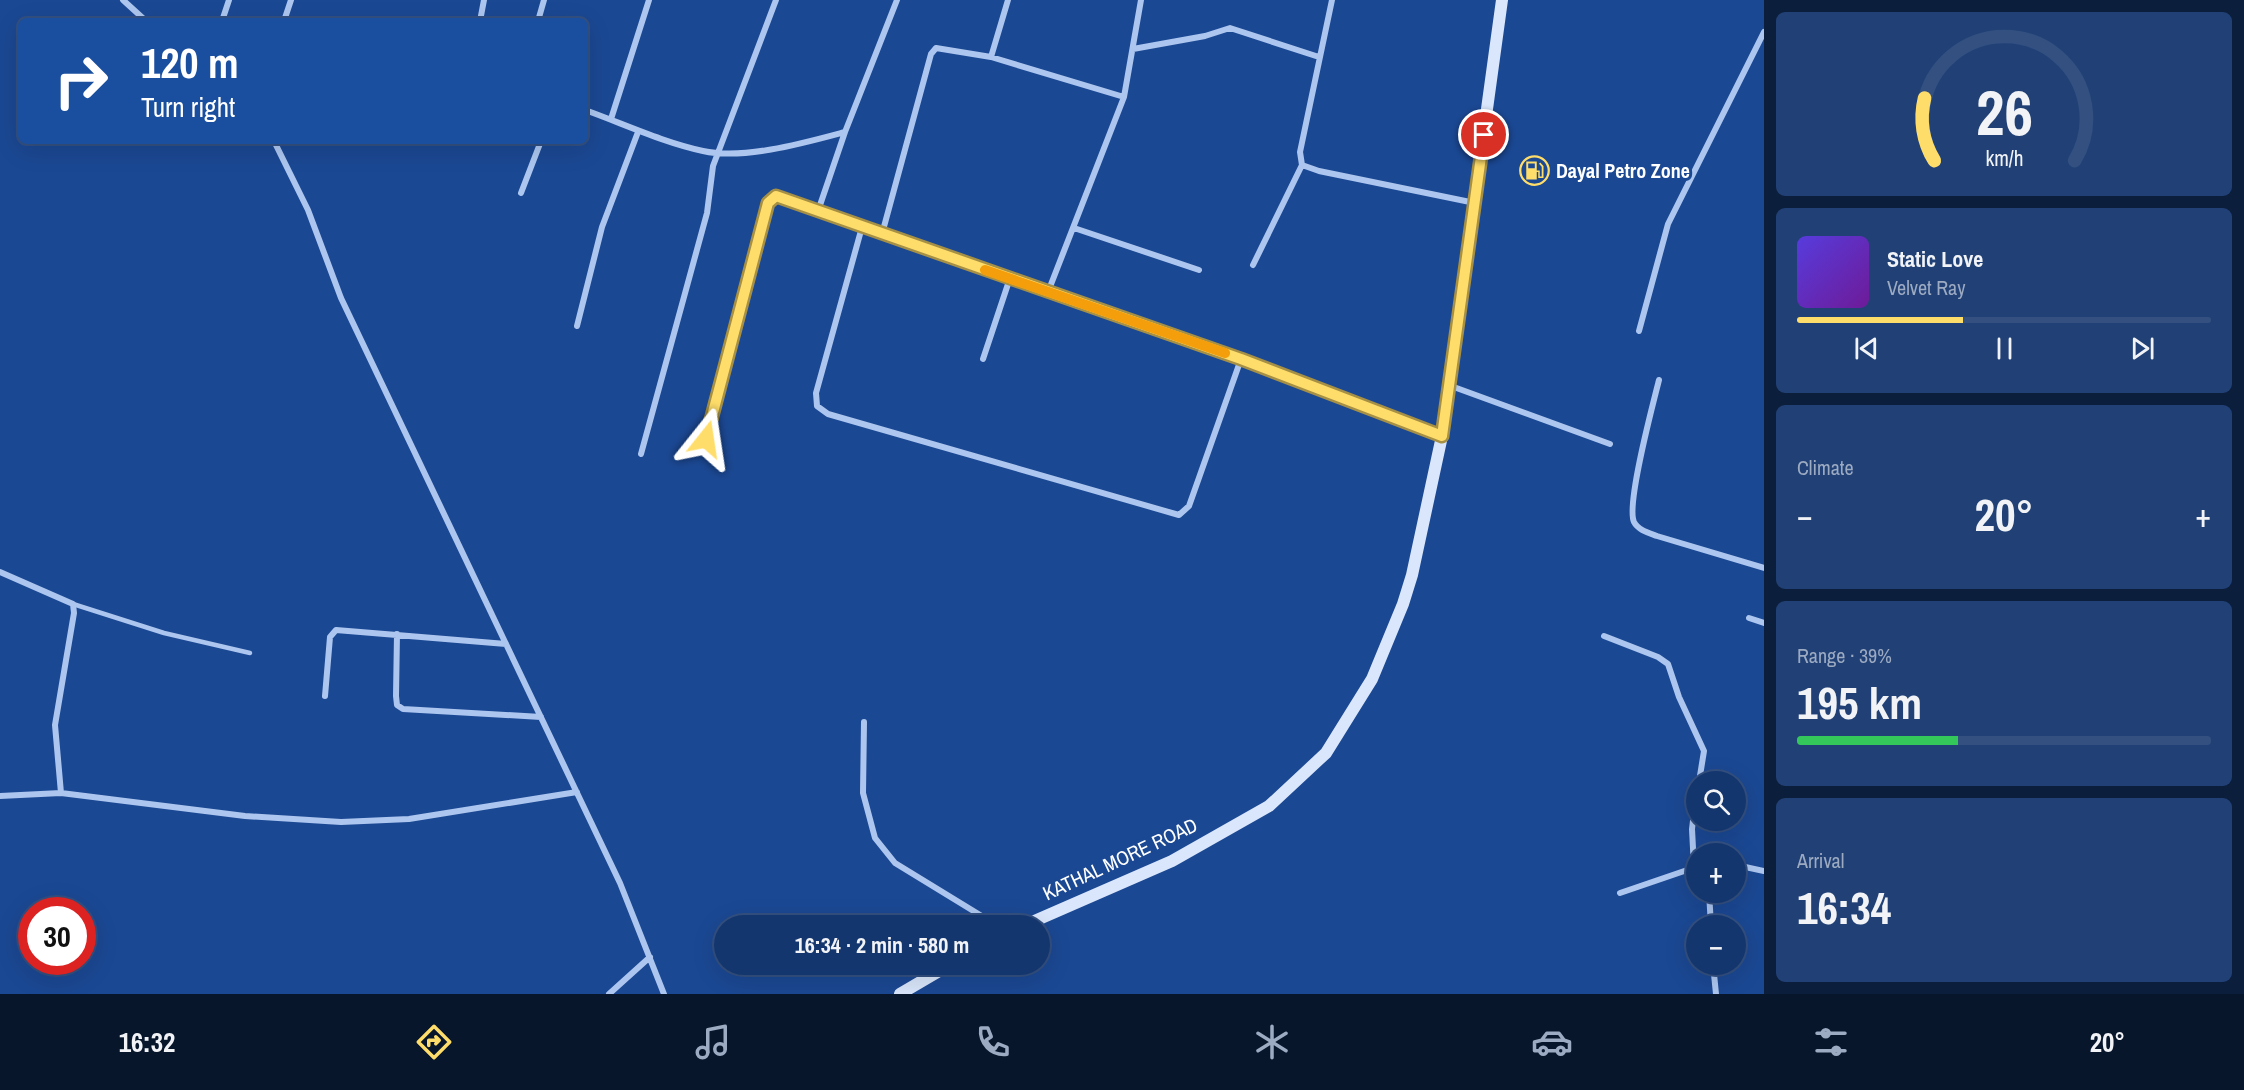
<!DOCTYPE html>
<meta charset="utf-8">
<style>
body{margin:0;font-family:"Archivo Narrow",sans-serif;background:#214176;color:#f1f3f6;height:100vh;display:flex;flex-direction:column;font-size:22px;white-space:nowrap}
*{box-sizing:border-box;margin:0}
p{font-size:20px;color:#9dabc2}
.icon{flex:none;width:33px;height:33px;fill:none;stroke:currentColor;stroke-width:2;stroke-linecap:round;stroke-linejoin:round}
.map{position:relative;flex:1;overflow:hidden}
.panel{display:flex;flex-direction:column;gap:12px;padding:12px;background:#0b1e3c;width:480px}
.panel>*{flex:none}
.hud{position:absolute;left:18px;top:18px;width:570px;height:126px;border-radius:9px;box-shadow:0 6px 24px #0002,0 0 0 2px #335081;background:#1a4fa0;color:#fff;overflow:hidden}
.tools{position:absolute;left:1686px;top:771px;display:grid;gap:12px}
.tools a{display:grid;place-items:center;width:60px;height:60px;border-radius:50%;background:#14366e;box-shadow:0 6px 24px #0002,0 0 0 2px #335081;font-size:30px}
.speed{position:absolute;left:18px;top:897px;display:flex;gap:12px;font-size:30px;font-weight:700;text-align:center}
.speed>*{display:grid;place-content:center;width:78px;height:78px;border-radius:50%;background:#14366e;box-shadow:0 6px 24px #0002,0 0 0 2px #335081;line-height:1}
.speed .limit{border:9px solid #d22;background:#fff;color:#111}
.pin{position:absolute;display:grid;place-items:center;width:51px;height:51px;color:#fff;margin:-26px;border:3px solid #fff;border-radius:50%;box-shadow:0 2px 6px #0007}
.me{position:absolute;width:66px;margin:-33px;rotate:15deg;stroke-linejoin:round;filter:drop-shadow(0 0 4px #0008)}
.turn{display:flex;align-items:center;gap:21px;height:126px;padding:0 24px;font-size:27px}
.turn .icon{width:78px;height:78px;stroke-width:2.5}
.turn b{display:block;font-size:42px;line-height:51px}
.big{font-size:45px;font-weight:700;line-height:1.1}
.panel .tile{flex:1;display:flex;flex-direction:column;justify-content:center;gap:9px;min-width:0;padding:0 21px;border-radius:9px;background:#214176}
.panel .dial{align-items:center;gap:0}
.dial svg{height:156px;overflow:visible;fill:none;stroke:#335081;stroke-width:7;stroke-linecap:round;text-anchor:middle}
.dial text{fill:#f1f3f6;stroke:none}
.song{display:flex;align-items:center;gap:18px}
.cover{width:72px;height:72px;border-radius:9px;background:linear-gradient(135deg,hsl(250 70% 55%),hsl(280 70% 35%))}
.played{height:6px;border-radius:3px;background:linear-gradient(90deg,#ffdd6a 40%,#335081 40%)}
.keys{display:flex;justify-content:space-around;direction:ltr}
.heat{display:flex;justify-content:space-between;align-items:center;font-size:33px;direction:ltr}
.charge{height:9px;border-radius:4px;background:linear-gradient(90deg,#34c759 39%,#335081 0)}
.trip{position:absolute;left:714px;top:915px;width:336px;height:60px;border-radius:30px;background:#14366e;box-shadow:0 6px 24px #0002,0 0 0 2px #335081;font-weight:700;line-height:60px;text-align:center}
.menu{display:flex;height:96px;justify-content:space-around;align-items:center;background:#08162c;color:#9dabc2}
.menu .icon{width:42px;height:42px}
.menu .active{color:#ffdd6a}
.menu b{font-size:27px;color:#f1f3f6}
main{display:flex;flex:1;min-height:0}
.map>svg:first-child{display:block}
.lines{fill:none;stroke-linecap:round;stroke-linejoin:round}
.service{stroke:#acc6ef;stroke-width:4.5}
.minor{stroke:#acc6ef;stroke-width:6}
.secondary{stroke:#d9e6fb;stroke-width:12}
.route-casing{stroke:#a69045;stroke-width:15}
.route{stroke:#ffdd6a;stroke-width:10}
.slow{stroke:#f59e0b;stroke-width:10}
.labels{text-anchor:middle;stroke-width:6;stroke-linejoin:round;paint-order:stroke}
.poi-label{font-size:20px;font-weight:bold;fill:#fff;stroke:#1b4893;text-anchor:start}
.street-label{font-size:20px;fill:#fff;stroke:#1b4893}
</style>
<main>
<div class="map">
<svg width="1764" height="994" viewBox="0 0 1764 994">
<rect width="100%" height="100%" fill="#1b4893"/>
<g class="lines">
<!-- service -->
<path class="service" d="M73,604L164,633L250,653"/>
<!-- minor -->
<path class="minor" d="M123,0L146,21
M1008,0L991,57L1124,97L1048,292
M1332,0L1300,152L1302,165L1319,171L1475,203
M222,21L229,0
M284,21L291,0
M480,21L484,0
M538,21L544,0
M1133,49L1205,36L1230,28L1319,57
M1124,97L1141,0
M585,110C624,124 662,142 703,151C744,160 804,143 845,132
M611,119L649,0
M274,141L308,210L341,298L620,883L664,994
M521,193L541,141
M818,211L845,132L897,0
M862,227L816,393L817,406L828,414L1179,515L1189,506L1241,359
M1074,228L1199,270
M882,234L931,54L936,48L991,57
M1253,265L1302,165
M577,326L602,227L638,132
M1639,331L1668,224L1764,32
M983,359L1010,278
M1659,380C1653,404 1626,505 1634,522C1638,530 1649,533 1657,536L1764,568
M1451,386L1610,444
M706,439L768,203L776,196L1241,359L1441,436
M641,454L707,213L713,166L776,0
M0,572L73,604L74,613L55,725L61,793
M1749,618L1764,623
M397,634L396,696L397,705L403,709L541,717
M1604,636L1658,657L1668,664L1679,697L1704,751L1699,782
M325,696L330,637L336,630L506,644
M864,722L863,793L875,838L895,863L998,926
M0,796L61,793L245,816L341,822L409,819L577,792
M1736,865L1764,871
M1694,868L1692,829L1696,795
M1709,892L1711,926
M1620,893L1696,867
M1713,964L1716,994
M609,994L650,957"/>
<!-- secondary -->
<path class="secondary" d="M1023,926L1172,861L1269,806L1326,753L1372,679L1403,604L1412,575L1442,436L1502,0
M900,994L951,964"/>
</g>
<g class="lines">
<defs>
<path id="route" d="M706,439L768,203L776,196L1241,359L1442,436L1484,135"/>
</defs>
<!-- route casing -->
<use href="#route" class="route-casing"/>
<!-- route -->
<use href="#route" class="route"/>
<!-- slow -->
<path class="slow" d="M985,270L1225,353"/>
</g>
<!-- icons -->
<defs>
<symbol id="fuel-ring" viewBox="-11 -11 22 22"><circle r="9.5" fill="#1b4893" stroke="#ffdd6a" stroke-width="1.5"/><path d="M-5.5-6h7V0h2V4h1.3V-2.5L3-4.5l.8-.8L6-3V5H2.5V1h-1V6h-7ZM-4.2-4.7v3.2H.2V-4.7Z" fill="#ffdd6a"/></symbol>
</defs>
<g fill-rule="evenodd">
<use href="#fuel-ring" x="1518" y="154" width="33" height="33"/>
</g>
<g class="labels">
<!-- poi labels -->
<g class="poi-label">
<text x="1556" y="178">Dayal Petro Zone</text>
</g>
<!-- street labels -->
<g class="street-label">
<text transform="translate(1120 859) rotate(-25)" y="7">KATHAL MORE ROAD</text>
</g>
</g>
</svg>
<div class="tools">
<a><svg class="icon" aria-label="search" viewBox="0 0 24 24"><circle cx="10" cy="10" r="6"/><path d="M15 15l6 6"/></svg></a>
<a>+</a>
<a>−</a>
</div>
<div class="speed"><div class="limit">30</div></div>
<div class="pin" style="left:1484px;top:135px;background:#d93025"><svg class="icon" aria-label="arrive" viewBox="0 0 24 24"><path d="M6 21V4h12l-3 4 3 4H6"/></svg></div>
<svg class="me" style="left:706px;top:439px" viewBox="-20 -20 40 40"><path d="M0-17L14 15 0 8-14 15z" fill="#ffdd6a" stroke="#fff" stroke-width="4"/></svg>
<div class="trip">16:34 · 2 min · 580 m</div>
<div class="hud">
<div class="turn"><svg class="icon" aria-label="right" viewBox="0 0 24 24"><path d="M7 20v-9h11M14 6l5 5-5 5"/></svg><div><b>120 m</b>Turn right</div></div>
</div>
</div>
<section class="panel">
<div class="tile dial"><svg viewBox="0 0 100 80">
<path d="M14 69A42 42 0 1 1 86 69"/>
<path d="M14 69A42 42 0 0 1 9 37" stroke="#ffdd6a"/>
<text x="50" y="56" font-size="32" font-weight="700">26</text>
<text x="50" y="72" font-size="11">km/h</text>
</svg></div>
<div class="tile">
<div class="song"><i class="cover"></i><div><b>Static Love</b><p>Velvet Ray</p></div></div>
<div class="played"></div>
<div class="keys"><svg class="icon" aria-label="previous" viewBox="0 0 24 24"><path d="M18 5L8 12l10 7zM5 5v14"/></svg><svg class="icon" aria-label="pause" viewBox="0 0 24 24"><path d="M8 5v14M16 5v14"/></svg><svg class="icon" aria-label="next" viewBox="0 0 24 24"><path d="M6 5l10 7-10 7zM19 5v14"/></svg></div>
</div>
<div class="tile"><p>Climate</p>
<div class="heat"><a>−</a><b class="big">20°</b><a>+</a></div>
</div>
<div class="tile"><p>Range · 39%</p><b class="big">195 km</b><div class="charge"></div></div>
<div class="tile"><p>Arrival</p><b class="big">16:34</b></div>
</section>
</main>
<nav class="menu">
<b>16:32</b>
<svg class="icon active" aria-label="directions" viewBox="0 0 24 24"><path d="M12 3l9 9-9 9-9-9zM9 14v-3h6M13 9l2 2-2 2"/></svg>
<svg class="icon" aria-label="music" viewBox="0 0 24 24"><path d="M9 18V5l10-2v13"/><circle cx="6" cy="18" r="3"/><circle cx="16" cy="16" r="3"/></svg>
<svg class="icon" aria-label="phone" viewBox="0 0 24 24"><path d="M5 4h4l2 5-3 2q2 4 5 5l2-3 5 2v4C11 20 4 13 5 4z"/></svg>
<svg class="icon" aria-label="climate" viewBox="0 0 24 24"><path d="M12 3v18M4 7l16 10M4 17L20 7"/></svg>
<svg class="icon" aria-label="car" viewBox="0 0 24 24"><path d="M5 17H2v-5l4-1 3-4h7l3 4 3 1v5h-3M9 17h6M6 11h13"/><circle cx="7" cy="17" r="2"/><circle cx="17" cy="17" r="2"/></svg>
<svg class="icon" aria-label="filters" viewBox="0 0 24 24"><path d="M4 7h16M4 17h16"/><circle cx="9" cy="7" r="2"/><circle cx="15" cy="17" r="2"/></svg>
<b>20°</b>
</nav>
